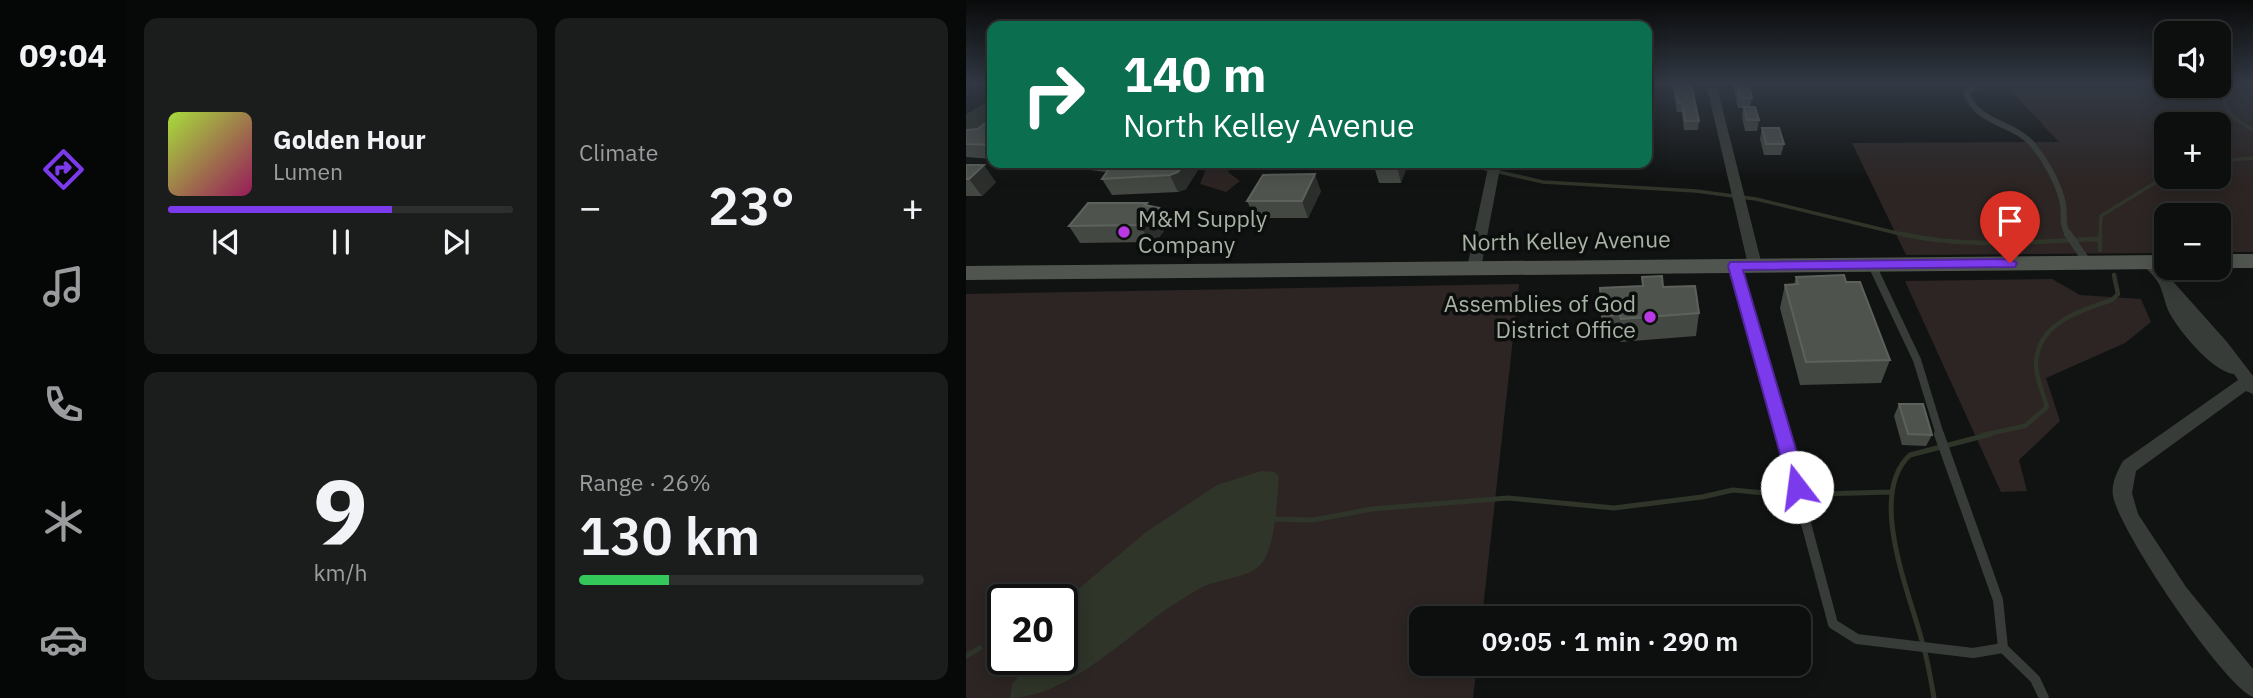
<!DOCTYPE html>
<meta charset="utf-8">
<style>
body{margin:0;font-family:"IBM Plex Sans",sans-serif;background:#1b1c1c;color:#f1f3f6;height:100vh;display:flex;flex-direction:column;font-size:26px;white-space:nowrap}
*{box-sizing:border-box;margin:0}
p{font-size:23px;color:#9a9c9e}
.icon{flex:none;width:38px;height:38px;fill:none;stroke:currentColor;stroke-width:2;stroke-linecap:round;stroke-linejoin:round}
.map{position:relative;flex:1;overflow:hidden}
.details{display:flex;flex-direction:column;gap:18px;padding:18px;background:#070808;width:840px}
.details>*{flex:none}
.top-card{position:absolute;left:21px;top:21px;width:665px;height:147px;border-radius:14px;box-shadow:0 4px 18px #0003,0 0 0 2px #2d2e2e;background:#0b6e4f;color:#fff;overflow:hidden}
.tools{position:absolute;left:1188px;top:21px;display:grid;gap:14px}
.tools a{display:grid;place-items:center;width:77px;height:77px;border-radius:14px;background:#0d0e0e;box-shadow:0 4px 18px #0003,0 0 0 2px #2d2e2e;font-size:35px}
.speed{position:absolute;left:21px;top:584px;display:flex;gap:14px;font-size:35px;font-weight:700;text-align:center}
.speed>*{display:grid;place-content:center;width:91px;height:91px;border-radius:50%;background:#0d0e0e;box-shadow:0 4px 18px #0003,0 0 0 2px #2d2e2e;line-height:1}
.speed .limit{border:4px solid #111;border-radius:10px;background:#fff;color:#111}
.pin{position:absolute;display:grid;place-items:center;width:60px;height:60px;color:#fff;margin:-72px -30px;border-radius:50% 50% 50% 0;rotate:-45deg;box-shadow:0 0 7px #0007}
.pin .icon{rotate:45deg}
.me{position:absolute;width:77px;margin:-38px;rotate:345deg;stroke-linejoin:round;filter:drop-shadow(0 0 5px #0008)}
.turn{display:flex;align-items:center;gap:24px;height:147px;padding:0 21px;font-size:32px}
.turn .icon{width:91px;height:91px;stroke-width:2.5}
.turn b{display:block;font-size:49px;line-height:60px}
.big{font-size:52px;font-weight:600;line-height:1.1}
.details .card{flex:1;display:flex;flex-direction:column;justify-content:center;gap:10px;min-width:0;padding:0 24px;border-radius:14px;background:#1b1c1c}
.details .dial{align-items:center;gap:0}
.dial b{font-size:91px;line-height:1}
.song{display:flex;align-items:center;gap:21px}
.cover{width:84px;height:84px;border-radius:10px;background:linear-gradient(135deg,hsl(80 70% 55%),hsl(330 70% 35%))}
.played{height:7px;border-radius:4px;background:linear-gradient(90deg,#7c3aed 65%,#2d2e2e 65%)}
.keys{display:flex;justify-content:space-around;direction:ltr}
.heat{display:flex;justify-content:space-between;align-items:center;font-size:38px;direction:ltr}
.charge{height:10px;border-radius:5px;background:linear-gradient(90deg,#34c759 26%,#2d2e2e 0)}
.details .tiles{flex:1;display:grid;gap:18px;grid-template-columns:repeat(2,1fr)}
.trip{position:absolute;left:443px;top:606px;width:402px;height:70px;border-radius:14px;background:#0d0e0e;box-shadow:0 4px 18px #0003,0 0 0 2px #2d2e2e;font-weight:600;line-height:70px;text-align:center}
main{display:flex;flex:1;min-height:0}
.dock{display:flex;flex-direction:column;width:126px;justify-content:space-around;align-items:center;background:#050606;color:#9a9c9e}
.dock .icon{width:49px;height:49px}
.dock .current{color:#7c3aed}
.dock b{font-size:32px;color:#f1f3f6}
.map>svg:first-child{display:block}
.green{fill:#2c2524;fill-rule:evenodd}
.water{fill:#2f3529}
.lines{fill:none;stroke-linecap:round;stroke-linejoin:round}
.stream-far2{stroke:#2f3529;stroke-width:3.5}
.stream-far1{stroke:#2f3529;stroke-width:4.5}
.stream{stroke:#2f3529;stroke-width:5}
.lane-far2{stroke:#383c38;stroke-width:6}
.lane-far1{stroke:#383c38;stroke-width:8}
.lane{stroke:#383c38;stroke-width:10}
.street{fill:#383c38;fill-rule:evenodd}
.primary{fill:#50564f;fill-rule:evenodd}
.wall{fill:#434843}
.shaded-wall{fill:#2b2e2b}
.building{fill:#4e534e;stroke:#5c625b;stroke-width:2}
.route{fill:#7c3aed;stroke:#51269a;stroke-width:2}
.poi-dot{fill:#b839e3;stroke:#0c0e0d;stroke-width:2.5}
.labels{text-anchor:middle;stroke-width:7;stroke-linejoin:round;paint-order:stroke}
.poi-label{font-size:23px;fill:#a7b2a4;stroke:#0c0e0d;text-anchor:start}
.street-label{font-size:23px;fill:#a7b2a4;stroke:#0c0e0d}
</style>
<main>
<nav class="dock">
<b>09:04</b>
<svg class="icon current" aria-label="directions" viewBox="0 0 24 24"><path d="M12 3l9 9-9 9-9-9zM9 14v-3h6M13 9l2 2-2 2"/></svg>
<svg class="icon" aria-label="music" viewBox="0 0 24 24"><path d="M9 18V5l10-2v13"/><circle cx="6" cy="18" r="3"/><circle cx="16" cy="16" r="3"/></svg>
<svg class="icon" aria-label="phone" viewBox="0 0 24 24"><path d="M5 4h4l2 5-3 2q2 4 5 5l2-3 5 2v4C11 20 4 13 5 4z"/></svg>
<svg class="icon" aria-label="climate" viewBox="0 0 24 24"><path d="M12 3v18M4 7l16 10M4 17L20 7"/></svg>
<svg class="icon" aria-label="car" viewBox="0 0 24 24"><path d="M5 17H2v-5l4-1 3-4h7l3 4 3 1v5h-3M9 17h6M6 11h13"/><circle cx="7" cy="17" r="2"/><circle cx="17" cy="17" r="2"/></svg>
</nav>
<section class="details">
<div class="tiles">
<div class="card">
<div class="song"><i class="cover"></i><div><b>Golden Hour</b><p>Lumen</p></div></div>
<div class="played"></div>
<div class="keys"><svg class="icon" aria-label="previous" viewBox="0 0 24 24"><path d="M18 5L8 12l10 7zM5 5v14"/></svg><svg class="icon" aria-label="pause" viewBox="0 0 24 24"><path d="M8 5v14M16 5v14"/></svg><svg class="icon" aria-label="next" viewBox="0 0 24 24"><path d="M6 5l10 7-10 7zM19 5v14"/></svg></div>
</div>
<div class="card"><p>Climate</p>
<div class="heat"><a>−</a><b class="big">23°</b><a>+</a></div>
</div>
<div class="card dial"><b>9</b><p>km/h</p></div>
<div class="card"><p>Range · 26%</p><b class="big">130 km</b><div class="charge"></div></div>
</div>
</section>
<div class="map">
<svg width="1287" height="698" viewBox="0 0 1287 698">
<rect width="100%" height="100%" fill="#111312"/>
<!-- green -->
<path class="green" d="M1066,83L1253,86V83H1287V252H1253V215H1200V253L940,255L886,143L1093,142L1044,90ZM1200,124H1253V177H1200Z
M193,163H267L262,172L274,181L260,192L234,184L242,163Z
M1086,279L1114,295L1175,299L1185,322L1159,343L1080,378L1094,421L1053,460L1061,491L1035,492L939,281Z
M553,284L516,618H455V663H511L507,698H0V294ZM37,600H96V660H37Z"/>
<!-- water -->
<path class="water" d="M26,99V129L0,134V114Z
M295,471L308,472L313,476C311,498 310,547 295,564C281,580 249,578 231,590C218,598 204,606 191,616C153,645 95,698 44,698L46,684L57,671L56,660H96V603L180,532L251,485Z"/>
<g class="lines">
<!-- stream-far2 -->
<path class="stream-far2" d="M1266,83L1259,85C1253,109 1268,119 1287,130
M1253,161L1287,158
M494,163L577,182L730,191L790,199L943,236
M1134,236L1135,216L1200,176"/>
<!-- stream-far1 -->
<path class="stream-far1" d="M936,234C999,249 1070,241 1134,239
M1134,250V234
M1017,435L1059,426L1081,407C1077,393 1070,378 1070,364C1071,323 1114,311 1146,300L1152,294L1148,275"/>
<!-- stream -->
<path class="stream" d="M305,519L347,520L406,509L542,498L648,508L736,497L767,490L818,495L925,492
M0,656L14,648
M968,698C965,680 962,662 957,645C945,596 900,495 944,455L1025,434"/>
<!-- lane-far2 -->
<path class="lane-far2" d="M1017,83L1000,92C1011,125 1047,121 1067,145C1080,161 1093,184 1097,204C1099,217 1095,224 1103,236"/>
<!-- lane-far1 -->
<path class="lane-far1" d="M1102,234L1122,263
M906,265L951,360L974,435
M769,266L817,435"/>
<!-- lane -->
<path class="lane" d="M816,434L867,624L891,639L1007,653L1037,648L1032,600L973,434
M1037,648L1069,679L1078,698"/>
<!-- street -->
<path class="street" d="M740,83H750L796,265L794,268L789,269L782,265Z
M523,163H535L515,268L508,272L501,268Z
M1182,258L1187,259L1261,342L1287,376V394L1280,391L1170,471L1166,493L1172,514L1220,587L1287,669V697C1257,685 1154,532 1147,496C1145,484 1151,472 1157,461L1272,380L1268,374C1247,372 1214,332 1204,314C1199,305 1197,291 1193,284C1189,276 1180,269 1175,262Z"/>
<!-- primary -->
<path class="primary" d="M1253,254H1287V268H1253Z
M1200,255V268H1204L1200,269L0,280V266Z"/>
</g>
<!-- wall -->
<path class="wall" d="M706,83H725L733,121L732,130H718L716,112H711Z
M766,83H781L786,98L784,107L793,120L791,131H779L776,117L777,108H772Z
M26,125V159L0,157V130Z
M796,128L818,144L815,155H798L794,139Z
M89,163H230L233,168L220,189L212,192L146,195L136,179L140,172L94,166Z
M410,163H442L435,183H413L408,166Z
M0,165L30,182L16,196H0Z
M355,191L342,218H289L281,201Z
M202,225L192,239L184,242L114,243L103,226Z
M676,277L697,287L733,313L730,336L654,342V338L636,339L634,288L676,286Z
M830,277L880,282L924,360L915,383L834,385L814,308L819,285L828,284Z
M933,404L966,435L960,446L936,445L928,416Z"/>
<!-- shaded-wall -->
<path class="shaded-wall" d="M218,163H230L233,168L220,189L212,192L204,175Z
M432,163H442L435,183L431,166Z
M18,165L30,182L16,196L3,179Z
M349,174L355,191L342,218L336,201Z
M181,203L187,215L193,208L202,225L192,239L184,242L174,225L179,205Z"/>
<!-- building -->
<path class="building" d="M708,83H725L733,121H719L716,103H712Z
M770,83H782L786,98H774Z
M778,107H789L793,120H781Z
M18,124L26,125V145L0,144V130L12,129Z
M796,128H813L818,144H800Z
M147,163H218L212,172L204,175L136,179Z
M410,163H432L431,166H408Z
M0,165H18L3,179H0Z
M349,174L336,201H281L297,175Z
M122,203H181L179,205L193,208L182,222L174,225L103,226Z
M878,275L880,282H894L924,360L840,362L819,285L832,284L830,277Z
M696,276L697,287L729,286L733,313L655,319L654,315L636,316L634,288L677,286L676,277Z
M933,404H957L966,435L942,434Z"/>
<!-- sky -->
<linearGradient id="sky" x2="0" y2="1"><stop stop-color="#090a0a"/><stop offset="0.46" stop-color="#323944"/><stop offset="1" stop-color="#323944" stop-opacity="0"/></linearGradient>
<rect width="1287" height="181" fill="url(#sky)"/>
<!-- route -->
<path class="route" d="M1044,259L1051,263L1049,267L777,270L841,487L838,493L831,495L825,493L762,266L764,262Z"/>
<!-- markers -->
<g class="poi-dot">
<circle cx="158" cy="232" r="7"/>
<circle cx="684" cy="317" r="7"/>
</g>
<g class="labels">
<!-- poi labels -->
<g class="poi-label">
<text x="172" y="227">M&amp;M Supply<tspan x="172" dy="26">Company</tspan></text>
<text x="670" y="312" text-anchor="end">Assemblies of God<tspan x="670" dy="26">District Office</tspan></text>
</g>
<!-- street labels -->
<g class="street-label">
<text transform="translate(600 241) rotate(-1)" y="8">North Kelley Avenue</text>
</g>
</g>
</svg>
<div class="tools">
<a><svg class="icon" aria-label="sound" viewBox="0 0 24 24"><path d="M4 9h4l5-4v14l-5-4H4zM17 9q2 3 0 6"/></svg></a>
<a>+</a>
<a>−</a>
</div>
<div class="speed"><div class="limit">20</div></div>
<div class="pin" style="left:1044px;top:263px;background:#d93025"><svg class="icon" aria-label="arrive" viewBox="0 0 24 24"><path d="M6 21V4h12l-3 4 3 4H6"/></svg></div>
<svg class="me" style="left:831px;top:487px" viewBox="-20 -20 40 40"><circle r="19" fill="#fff"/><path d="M0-13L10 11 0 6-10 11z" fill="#7c3aed"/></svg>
<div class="trip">09:05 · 1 min · 290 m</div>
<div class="top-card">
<div class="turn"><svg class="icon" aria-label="right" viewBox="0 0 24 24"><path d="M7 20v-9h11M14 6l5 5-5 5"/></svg><div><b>140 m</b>North Kelley Avenue</div></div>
</div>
</div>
</main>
